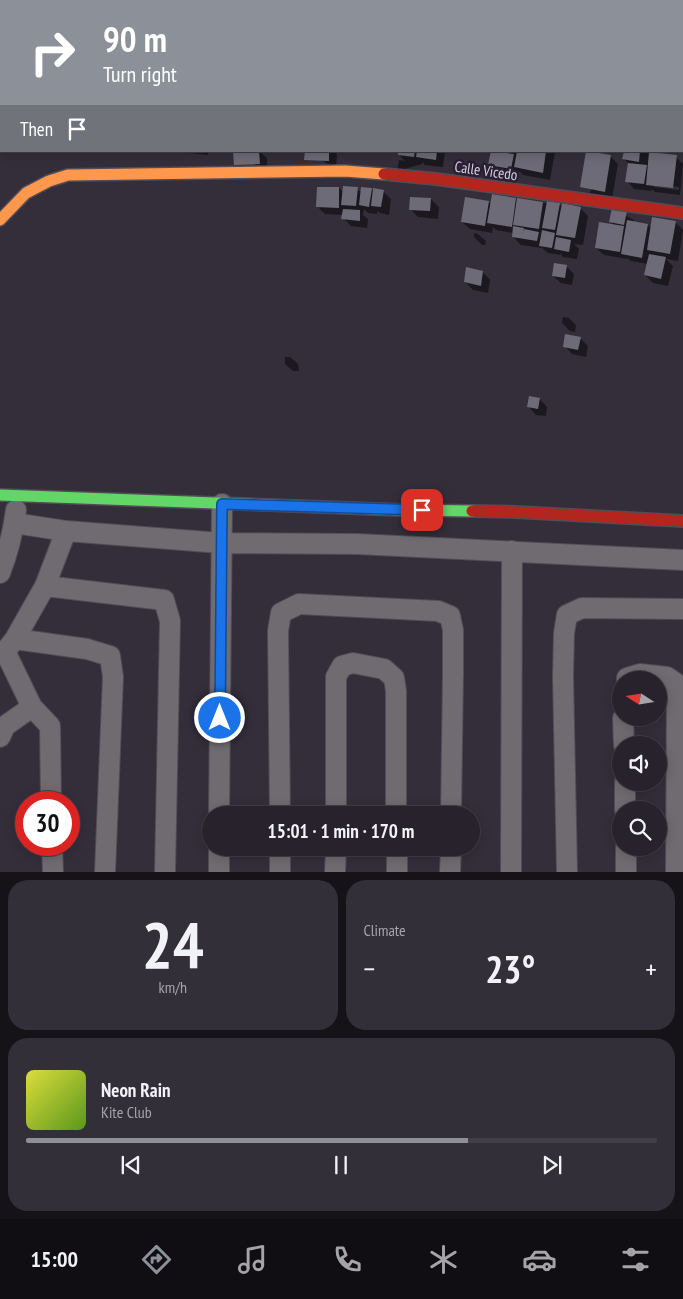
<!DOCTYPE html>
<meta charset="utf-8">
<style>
body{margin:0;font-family:"PT Sans Narrow",sans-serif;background:#332f38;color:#f1f3f6;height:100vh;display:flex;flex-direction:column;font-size:19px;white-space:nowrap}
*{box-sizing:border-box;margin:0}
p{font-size:16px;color:#a4a4a9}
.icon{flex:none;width:28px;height:28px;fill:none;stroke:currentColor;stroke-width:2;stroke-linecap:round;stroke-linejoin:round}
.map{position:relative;height:872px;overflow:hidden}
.drawer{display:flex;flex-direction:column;gap:8px;padding:8px;background:#151318;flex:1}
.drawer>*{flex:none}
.guide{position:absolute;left:0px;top:0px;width:684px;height:152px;box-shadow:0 2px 12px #0003,0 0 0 1px #433f48;background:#8c9099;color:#fff;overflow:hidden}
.needle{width:32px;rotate:282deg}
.controls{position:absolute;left:612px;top:671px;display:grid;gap:10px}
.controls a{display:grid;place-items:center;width:55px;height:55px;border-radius:50%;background:#27222c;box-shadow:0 2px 12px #0003,0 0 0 1px #433f48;font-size:25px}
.speed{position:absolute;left:15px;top:791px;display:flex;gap:10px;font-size:25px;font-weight:700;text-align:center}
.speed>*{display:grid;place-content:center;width:65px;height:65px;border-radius:50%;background:#27222c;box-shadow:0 2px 12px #0003,0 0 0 1px #433f48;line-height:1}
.speed .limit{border:8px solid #d22;background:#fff;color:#111}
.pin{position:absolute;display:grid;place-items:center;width:42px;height:42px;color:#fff;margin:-21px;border-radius:10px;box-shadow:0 2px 8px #0006}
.me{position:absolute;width:55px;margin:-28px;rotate:0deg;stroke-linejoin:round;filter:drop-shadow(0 0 4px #0008)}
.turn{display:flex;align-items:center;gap:18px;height:105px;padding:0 20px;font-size:22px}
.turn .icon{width:65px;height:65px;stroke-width:2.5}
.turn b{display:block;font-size:35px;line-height:42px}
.then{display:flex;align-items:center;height:48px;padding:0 20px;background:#0003;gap:10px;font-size:19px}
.big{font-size:38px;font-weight:800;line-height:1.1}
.drawer .tile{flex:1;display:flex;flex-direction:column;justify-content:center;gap:8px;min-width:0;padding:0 18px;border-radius:20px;background:#332f38}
.drawer .dial{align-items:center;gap:0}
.dial b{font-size:65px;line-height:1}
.song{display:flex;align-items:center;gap:15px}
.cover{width:60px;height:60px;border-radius:8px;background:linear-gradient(135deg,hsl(60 70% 55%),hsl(90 70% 35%))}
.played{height:5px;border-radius:2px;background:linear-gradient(90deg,#8c9099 70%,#433f48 70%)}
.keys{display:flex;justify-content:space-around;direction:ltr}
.heat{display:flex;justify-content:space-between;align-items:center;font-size:28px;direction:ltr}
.drawer .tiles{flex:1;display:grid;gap:8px;grid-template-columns:1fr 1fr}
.tile:last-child{grid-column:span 2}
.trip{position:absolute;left:202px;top:806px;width:278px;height:50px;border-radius:25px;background:#27222c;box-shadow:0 2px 12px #0003,0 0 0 1px #433f48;font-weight:800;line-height:50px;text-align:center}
.dock{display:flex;height:80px;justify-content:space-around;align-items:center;background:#100e12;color:#a4a4a9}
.dock .icon{width:35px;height:35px}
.dock .on{color:#8c9099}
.dock b{font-size:22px;color:#f1f3f6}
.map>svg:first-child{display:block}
.shadow{fill:#0007;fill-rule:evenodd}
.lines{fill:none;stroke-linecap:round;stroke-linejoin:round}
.stream{stroke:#08152b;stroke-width:5}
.building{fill:#6d6b77}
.street-casing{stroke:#514c58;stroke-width:22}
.fast-casing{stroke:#514c58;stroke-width:14}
.slow-casing{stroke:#514c58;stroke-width:14}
.jam-casing{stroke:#514c58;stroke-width:14}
.street{stroke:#706b70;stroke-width:20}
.fast{stroke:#63d668;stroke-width:11}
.slow{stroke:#ff974d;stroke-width:11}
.jam{stroke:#b3261e;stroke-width:11}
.route-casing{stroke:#114b97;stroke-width:12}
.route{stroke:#1a73e8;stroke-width:9}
.labels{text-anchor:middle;stroke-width:5;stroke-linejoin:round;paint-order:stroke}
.street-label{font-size:15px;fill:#d7d1df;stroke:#2a2036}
</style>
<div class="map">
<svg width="683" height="872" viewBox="0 0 683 872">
<rect width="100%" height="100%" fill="#342e3b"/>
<!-- shadow -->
<path class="shadow" d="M187,151H208V155L189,153Z
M234,151H259L267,158V172Z
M306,151H334L337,154L336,169Z
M399,151H445L443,167L425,165L422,162V164L397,171L399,160L405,161L399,155Z
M494,151H554L555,152L550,180L523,175L519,171V176H514L518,179L494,169L490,165L495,152Z
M625,151H649V153L676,157L683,164L680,195L655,192L652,189V191L634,189L627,181L629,164L624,159ZM654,184L679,187V190L654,187Z
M610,156L618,164L612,199L589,194Z
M339,188L344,193L357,189L362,193L372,190L374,192L383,191L391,199L389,215L380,213L377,211V214L368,213L364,209L363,215L368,219L367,228L351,226L343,218V215L325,214L318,207Z
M493,196L580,208L588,216L583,245L574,244L579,249L577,259L563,257L560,253V255L548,253L542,248L521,245L513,237V233L496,230L493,227L492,233L470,229L462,222L488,202L492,205Z
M411,198L431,199L439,207L438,219L418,217L410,209Z
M613,209L634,220V222L648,225L651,228L675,222L683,230L678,261L666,259L673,266L668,286L653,283L645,275L648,264L631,261L627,258V259L604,255L596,248L615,226L610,221Z
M474,233L478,234L486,241L485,245H482L474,237Z
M566,266L574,274L572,285L561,283L553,276Z
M483,272L490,280L488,293L473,290L465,282Z
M563,317L569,318L576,325L575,332L570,331L562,323Z
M580,338L588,346L586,357L572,354L565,346Z
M285,357H290L298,364L299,371H293L285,364Z
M540,399L547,407L546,416L536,415L529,407Z"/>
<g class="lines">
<!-- stream -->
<path class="stream" d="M448,0L452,1"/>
</g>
<!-- building -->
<path class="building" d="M233,151H259L260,164L234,165Z
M305,151H329V161L304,160Z
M398,151H415L414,157L398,155Z
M417,151H437L436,160L416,157Z
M491,151L514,154L511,169L488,165Z
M517,151H546L543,173L514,167Z
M586,151L611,155L605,192L580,187Z
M624,151H640L639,162L622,159Z
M649,152L677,155L673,188L646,185Z
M628,163L647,165L644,184L625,182Z
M493,168L511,171L510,179L492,176Z
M343,186L358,187L356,206L341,205Z
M317,187H339V208L316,207Z
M361,187L372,188L369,207L359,205Z
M373,188L384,190L381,207L371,206Z
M492,194L516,198L512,227L487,223Z
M410,197L431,198L430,211L409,210Z
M465,197L489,201L485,226L461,222Z
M517,198L543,202L539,229L513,225Z
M547,201L560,203L555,230L542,228Z
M562,203L581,207L575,238L556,235Z
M612,208L627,211L624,225L609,222Z
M343,209L360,210V221L341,219Z
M652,217L676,221L670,254L647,250Z
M627,220L648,224L642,258L621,254Z
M599,222L624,226L620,252L595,248Z
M513,226L524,228L522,235L524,229L539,232L537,241L512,237Z
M542,230L555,233L552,248L539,246Z
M556,237L571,240L569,252L554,249Z
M649,254L666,257L661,279L644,275Z
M554,263L567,265L565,278L552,276Z
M466,267L483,271L481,286L464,282Z
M565,334L581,337L578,350L563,347Z
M529,396L540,398L538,409L527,407Z"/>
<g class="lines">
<defs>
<path id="street" d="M14,523L66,531L221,543L357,544L683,560
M0,573C8,553 13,532 16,510
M45,586L164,600L170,621L165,872
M15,639L87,649L110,656L113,677L105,872
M7,649L15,639L45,586L66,531
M5,651L32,707L50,726L51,802
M627,680V678L640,674L667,677L677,684L676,872
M623,718L624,745
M0,737L5,726L32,707
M625,782V810
M219,815L222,504
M280,815L278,631L281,613L299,604L438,611L450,616L453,630V674L451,815
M336,815V677L342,666L353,663L384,669L394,678L396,691V815
M52,845L53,872
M397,848V872
M626,848V872
M219,872V848
M280,872V848
M335,872L336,848
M450,872L451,848
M511,872L512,551
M567,872L563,677L564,633L567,615L582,608L683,609"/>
<path id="fast" d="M0,495L403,510L472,511"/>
<path id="slow" d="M0,220L26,193L49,181L68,175L345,171L384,174"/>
<path id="jam" d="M384,174L436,179L683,213
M472,511L516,512L683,521"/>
</defs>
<!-- street casing -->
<use href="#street" class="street-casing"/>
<!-- fast casing -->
<use href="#fast" class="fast-casing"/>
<!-- slow casing -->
<use href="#slow" class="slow-casing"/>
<!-- jam casing -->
<use href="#jam" class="jam-casing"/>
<!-- street -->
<use href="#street" class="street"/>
<!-- fast -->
<use href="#fast" class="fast"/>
<!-- slow -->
<use href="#slow" class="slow"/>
<!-- jam -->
<use href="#jam" class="jam"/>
</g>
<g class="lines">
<defs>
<path id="route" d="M220,718L222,504L422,510"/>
</defs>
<!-- route casing -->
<use href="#route" class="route-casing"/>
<!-- route -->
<use href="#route" class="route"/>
</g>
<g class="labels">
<!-- street labels -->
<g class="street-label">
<text transform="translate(486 171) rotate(8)" y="5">Calle Vicedo</text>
</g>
</g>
</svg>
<div class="controls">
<a><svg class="needle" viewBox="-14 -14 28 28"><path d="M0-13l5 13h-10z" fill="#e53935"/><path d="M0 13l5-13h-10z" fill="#a4a4a9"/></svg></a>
<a><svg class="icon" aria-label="sound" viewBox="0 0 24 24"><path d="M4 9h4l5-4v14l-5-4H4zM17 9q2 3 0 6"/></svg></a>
<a><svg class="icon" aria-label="search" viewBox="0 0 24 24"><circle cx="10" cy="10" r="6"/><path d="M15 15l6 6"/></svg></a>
</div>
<div class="speed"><div class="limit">30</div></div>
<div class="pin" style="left:422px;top:510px;background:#d93025"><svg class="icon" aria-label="arrive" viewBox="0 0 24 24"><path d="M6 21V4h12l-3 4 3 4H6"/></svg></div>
<svg class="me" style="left:220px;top:718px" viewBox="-20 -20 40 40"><circle r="17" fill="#1a73e8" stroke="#fff" stroke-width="3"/><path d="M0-11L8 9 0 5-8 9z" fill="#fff"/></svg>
<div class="trip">15:01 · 1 min · 170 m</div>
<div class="guide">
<div class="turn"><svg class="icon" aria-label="right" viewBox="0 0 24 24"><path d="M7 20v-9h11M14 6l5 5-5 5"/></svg><div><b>90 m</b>Turn right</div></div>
<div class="then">Then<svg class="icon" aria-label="arrive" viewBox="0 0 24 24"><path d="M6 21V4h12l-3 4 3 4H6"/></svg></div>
</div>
</div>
<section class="drawer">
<div class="tiles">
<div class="tile dial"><b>24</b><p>km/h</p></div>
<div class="tile"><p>Climate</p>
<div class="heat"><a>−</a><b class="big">23°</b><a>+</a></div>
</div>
<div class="tile">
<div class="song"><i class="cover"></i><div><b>Neon Rain</b><p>Kite Club</p></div></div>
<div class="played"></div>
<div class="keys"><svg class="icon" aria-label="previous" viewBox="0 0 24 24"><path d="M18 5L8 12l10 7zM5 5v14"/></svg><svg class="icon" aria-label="pause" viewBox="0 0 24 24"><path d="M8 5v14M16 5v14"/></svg><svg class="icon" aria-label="next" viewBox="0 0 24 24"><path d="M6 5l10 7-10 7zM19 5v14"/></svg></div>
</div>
</div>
</section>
<nav class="dock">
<b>15:00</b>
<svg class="icon on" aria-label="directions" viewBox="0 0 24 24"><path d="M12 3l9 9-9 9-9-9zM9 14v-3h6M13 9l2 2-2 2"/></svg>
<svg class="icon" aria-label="music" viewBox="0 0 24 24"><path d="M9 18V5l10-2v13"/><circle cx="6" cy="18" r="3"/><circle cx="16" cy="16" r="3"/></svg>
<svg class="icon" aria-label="phone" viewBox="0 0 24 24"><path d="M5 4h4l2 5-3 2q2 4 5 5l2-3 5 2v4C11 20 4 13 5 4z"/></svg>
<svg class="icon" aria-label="climate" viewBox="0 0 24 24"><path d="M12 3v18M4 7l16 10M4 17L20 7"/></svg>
<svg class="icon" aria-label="car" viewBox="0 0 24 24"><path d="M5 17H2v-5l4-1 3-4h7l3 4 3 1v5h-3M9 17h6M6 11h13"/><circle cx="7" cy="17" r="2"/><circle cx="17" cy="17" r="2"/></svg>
<svg class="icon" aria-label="filters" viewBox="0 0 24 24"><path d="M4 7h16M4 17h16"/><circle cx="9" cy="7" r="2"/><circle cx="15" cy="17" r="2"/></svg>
</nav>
